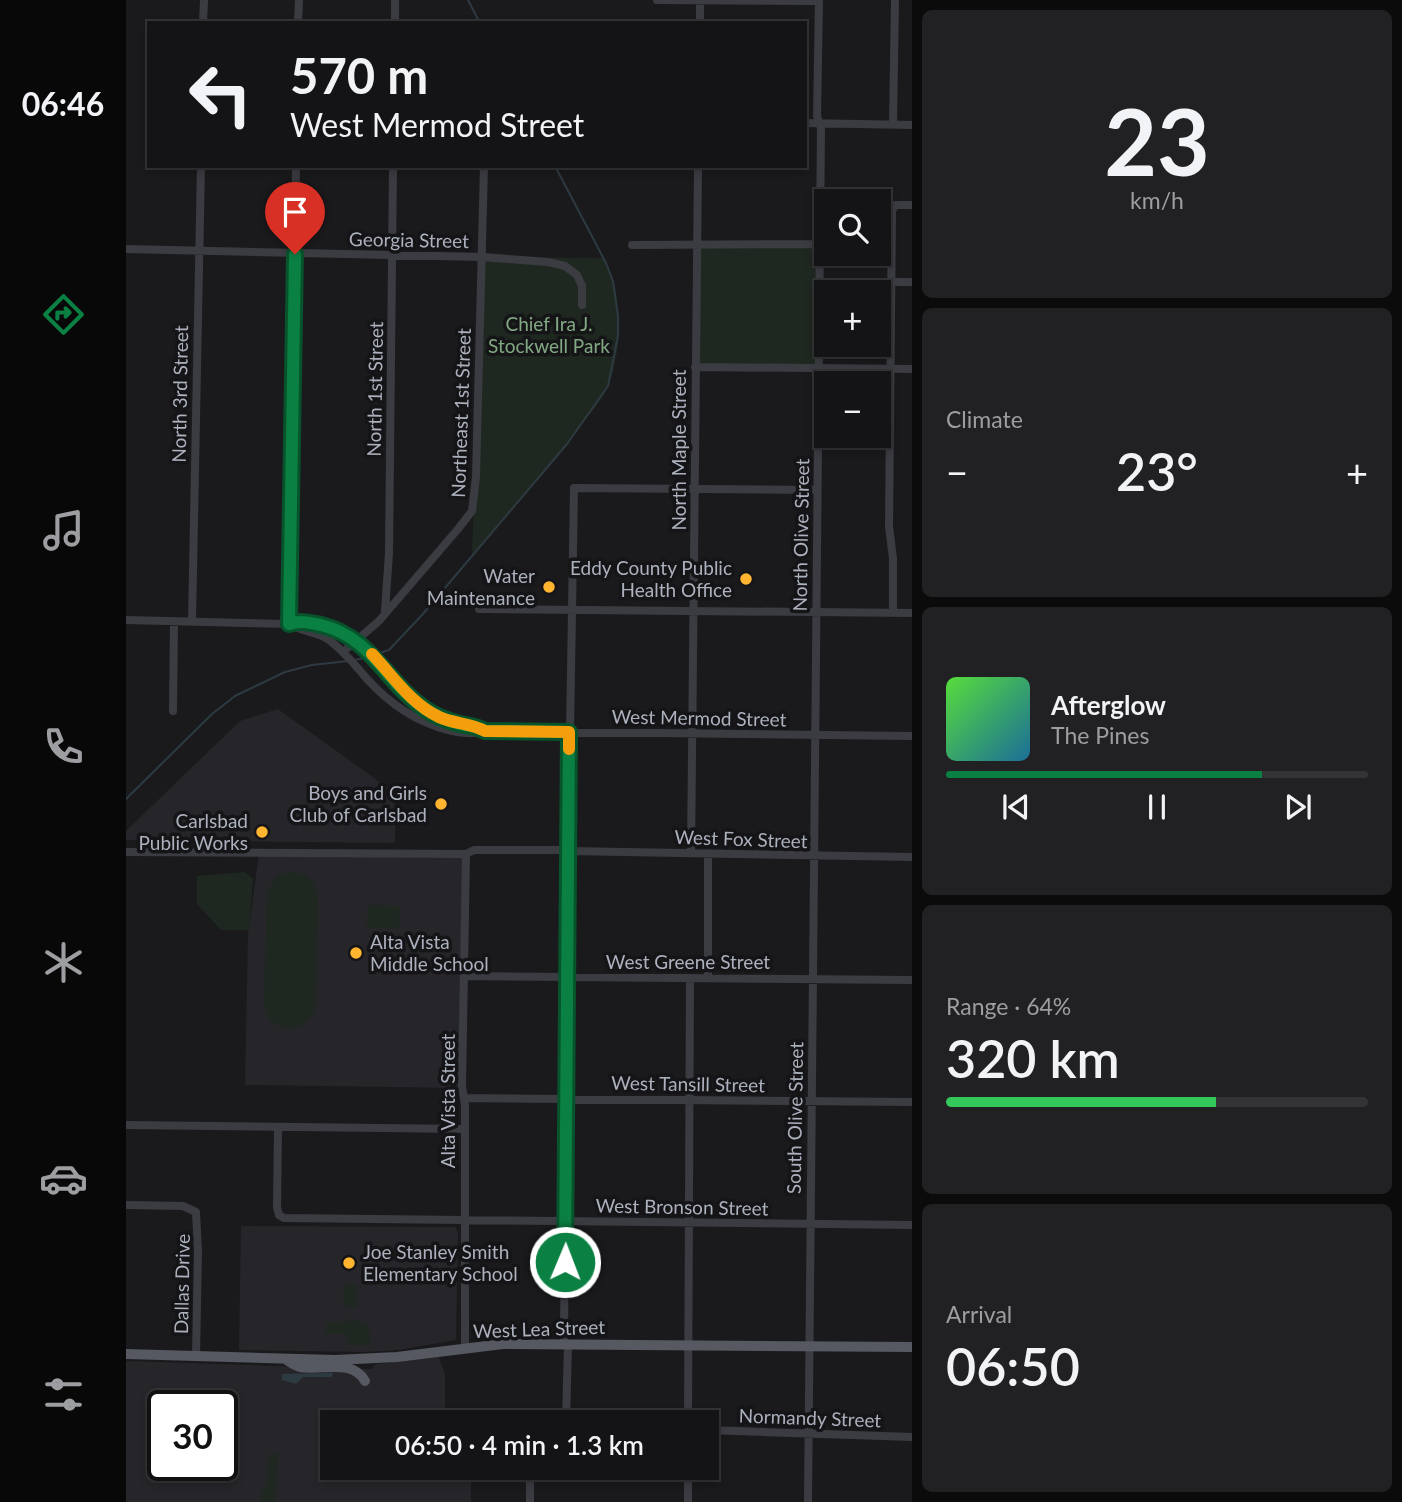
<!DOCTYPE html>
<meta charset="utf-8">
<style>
body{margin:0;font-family:Lato,sans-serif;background:#212123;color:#f1f3f6;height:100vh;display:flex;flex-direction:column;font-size:26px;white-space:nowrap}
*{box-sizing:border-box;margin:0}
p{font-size:23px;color:#9d9ea1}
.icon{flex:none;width:38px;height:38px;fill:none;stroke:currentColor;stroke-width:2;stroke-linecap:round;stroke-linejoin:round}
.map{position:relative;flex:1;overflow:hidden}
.panel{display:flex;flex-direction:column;gap:10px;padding:10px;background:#0b0b0c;width:490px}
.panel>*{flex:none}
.hud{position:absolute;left:21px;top:21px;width:660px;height:147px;border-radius:0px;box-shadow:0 4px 10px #0003,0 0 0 2px #333335;background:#141416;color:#f1f3f6;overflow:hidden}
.tools{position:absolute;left:688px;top:189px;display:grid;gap:14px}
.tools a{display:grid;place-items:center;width:77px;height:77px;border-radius:0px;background:#141416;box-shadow:0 4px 10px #0003,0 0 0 2px #333335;font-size:35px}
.speed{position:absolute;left:21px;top:1390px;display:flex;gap:14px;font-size:35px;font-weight:700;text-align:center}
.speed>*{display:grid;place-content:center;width:91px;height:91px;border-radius:50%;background:#141416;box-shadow:0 4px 10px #0003,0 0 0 2px #333335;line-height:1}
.speed .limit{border:4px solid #111;border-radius:10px;background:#fff;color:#111}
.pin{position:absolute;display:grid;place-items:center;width:60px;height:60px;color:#fff;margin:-72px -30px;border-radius:50% 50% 50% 0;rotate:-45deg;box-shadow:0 0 7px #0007}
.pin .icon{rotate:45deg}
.me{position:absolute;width:77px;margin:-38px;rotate:1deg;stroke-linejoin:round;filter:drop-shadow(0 0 5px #0008)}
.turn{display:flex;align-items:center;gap:24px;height:147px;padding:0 28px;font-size:32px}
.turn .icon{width:91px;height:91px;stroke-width:2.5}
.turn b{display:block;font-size:49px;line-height:60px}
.big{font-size:52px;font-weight:600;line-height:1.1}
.panel .tile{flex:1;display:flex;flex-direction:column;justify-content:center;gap:10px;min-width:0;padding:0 24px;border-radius:10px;background:#212123}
.panel .dial{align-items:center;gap:0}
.dial b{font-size:91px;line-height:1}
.song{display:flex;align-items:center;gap:21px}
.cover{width:84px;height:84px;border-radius:10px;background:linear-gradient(135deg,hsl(110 70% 55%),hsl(200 70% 35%))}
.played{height:7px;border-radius:4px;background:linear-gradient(90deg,#0b8043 75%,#333335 75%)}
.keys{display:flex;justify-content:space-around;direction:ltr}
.heat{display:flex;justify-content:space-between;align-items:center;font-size:38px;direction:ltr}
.charge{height:10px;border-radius:5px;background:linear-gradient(90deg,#34c759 64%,#333335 0)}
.trip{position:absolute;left:194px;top:1410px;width:399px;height:70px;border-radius:0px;background:#141416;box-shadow:0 4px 10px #0003,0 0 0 2px #333335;font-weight:600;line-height:70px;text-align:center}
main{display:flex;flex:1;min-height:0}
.tab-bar{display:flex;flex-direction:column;width:126px;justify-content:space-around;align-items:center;background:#080809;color:#9d9ea1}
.tab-bar .icon{width:49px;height:49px}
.tab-bar .on{color:#0b8043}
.tab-bar b{font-size:32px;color:#f1f3f6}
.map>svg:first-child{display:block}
.built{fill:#26262a;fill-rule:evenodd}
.green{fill:#1f2820}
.water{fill:#2e3a42}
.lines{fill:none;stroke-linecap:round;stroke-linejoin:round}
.stream{stroke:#2e3a42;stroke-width:2}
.minor{stroke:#3b3c42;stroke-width:8}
.major{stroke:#565961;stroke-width:10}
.route-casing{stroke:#07532c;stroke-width:18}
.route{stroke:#0b8043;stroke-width:12}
.slow{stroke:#f59e0b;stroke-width:12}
.poi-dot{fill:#ffb530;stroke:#151518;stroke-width:2.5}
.labels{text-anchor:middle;stroke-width:7;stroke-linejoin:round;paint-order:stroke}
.street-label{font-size:19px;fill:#acb1bd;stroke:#151518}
.park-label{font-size:19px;fill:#82a983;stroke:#151518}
.poi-label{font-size:19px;fill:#acb1bd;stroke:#151518;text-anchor:end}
</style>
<main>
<nav class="tab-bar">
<b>06:46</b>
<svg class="icon on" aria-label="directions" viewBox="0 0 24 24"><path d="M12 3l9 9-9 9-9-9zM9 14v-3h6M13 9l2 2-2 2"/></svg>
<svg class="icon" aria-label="music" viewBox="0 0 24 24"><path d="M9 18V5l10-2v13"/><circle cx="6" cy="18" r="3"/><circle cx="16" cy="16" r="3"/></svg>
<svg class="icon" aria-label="phone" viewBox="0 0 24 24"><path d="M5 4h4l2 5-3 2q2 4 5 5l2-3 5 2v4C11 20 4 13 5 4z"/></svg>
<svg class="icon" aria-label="climate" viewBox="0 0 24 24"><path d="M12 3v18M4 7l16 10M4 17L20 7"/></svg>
<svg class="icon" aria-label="car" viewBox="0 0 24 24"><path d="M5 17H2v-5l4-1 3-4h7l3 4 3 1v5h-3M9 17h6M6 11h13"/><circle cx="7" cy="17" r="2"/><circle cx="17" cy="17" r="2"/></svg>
<svg class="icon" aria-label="filters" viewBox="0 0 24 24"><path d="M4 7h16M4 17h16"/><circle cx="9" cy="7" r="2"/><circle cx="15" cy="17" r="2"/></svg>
</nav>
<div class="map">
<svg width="786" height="1502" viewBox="0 0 786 1502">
<rect width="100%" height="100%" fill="#1a1a1d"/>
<!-- built -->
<path class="built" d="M152,709L269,793V843L0,840V831L114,721Z
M133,853L340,854L336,1088L119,1085L122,935Z
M115,1226L329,1227L332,1232L330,1340L272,1350L238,1352L113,1350Z
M313,1357L319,1375V1420L345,1423H206V1468H345V1502H0V1361L245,1369L250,1364ZM37,1405H96V1465H37Z"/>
<!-- green -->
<path class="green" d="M694,244L692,368L569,367L570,245Z
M356,257L478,258C497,295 497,346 483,384C477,400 463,415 453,428C420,473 382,514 346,556Z
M119,872L127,879L123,930H95L71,904V876Z
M161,872C178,871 188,879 192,895L189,1009C177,1037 140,1034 138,1002L141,894L148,879Z
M242,905L274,906L273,929L241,928Z
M218,1285H231L230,1307L217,1306Z
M223,1319L242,1324L245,1345H221V1334H200L201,1322L220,1323Z
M146,1453H150L152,1456L149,1502H135V1495L141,1483L143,1456Z"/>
<!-- water -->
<path class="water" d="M156,1374L206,1373L207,1374L206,1377H177L170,1384L156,1380Z"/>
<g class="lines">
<!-- stream -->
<path class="stream" d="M342,0L354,23
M248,655L263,650L296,615L441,444L482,386L492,336V316L487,281L480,263L429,166
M228,660L243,657
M0,799L86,714L109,696L159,672L186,665L222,661"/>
<!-- minor -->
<path class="minor" d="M531,0L693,1
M77,23L78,0
M172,23L173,0
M269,23V0
M574,23V0
M679,123L786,125
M767,124L769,0
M506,245L694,244
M0,249L356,257L422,262L439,266L451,275L456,286V305
M765,282H786
M569,367L786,369
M353,609L786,613
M259,611L263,553L267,166
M767,613V559L763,526L766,211L769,205H786
M0,620L163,624C174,621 185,623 195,625C249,639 258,682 299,709C309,716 322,721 334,724C343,726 351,726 359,731
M66,621L75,166
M163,624C175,632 191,631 203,640C218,651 229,665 241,679C263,703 290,722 322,730C335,733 347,735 359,731L786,736
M163,624L170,166
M217,652L253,621L332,529L346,511L350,477L358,166
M47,711L48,621
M443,851L786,857
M0,852L340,854L348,850H443
M565,853L572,166
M582,855V978
M338,976L786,980
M338,1098L786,1102
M0,1125L339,1129
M152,1128L151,1207L153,1215L158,1218L786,1225
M0,1205L57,1206L70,1212L72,1251L70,1357
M438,1344L441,915L448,488L690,490
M339,1348V1105L336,1086L340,854
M440,1423L442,1344
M562,1423L564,978
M581,1430L786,1437
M404,1502V1468
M562,1502V1468
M682,1502L695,128L691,116L693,0"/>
<!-- major -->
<path class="major" d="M0,1354L209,1360L271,1357L377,1344L786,1347
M159,1359C164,1362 169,1366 174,1367C196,1371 226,1358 239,1381"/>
</g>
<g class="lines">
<defs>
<path id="route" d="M169,254L163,624C174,620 185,623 195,625C247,638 259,682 299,709C309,716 322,721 334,724C343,726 351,726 359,731L443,732L439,1262"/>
</defs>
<!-- route casing -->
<use href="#route" class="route-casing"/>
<!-- route -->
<use href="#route" class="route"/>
<!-- slow -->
<path class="slow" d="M246,654C267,676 284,703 313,717C328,724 346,723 359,731L443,732V749"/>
</g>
<!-- markers -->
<g class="poi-dot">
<circle cx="620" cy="579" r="7"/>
<circle cx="423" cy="587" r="7"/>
<circle cx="315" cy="804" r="7"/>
<circle cx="136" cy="832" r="7"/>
<circle cx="230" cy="953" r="7"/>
<circle cx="223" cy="1263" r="7"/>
</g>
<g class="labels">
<!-- street labels -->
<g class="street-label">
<text transform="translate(283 240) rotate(1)" y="7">Georgia Street</text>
<text transform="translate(249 389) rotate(-89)" y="7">North 1st Street</text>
<text transform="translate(54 394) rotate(-89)" y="7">North 3rd Street</text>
<text transform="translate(335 413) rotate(-88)" y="7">Northeast 1st Street</text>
<text transform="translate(553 450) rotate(-90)" y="7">North Maple Street</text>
<text transform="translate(675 535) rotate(-89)" y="7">North Olive Street</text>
<text transform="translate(573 718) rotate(1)" y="7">West Mermod Street</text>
<text transform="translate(615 839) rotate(2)" y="7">West Fox Street</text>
<text x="562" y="969">West Greene Street</text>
<text transform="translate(562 1084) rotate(1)" y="7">West Tansill Street</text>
<text transform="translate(322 1101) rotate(-90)" y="7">Alta Vista Street</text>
<text transform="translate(669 1118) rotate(-89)" y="7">South Olive Street</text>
<text transform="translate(556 1207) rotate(1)" y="7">West Bronson Street</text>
<text transform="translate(56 1284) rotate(-89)" y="7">Dallas Drive</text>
<text transform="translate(413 1329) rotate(-2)" y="7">West Lea Street</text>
<text transform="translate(684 1418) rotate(2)" y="7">Normandy Street</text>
</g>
<!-- park labels -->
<g class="park-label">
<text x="423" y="331">Chief Ira J.<tspan x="423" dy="22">Stockwell Park</tspan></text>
</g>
<!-- poi labels -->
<g class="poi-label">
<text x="606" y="575">Eddy County Public<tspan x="606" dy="22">Health Office</tspan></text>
<text x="409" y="583">Water<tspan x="409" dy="22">Maintenance</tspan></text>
<text x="301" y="800">Boys and Girls<tspan x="301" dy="22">Club of Carlsbad</tspan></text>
<text x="122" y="828">Carlsbad<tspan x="122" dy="22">Public Works</tspan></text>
<text x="244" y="949" text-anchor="start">Alta Vista<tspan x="244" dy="22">Middle School</tspan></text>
<text x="237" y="1259" text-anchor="start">Joe Stanley Smith<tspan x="237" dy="22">Elementary School</tspan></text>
</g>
</g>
</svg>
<div class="tools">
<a><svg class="icon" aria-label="search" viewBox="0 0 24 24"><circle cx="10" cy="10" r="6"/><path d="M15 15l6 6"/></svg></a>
<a>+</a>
<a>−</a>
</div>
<div class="speed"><div class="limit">30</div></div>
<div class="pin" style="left:169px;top:254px;background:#d93025"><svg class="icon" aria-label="arrive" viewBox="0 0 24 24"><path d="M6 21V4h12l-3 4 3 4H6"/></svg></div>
<svg class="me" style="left:439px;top:1262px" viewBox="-20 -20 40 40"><circle r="17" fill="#0b8043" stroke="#fff" stroke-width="3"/><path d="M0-11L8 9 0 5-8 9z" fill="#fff"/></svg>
<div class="trip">06:50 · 4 min · 1.3 km</div>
<div class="hud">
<div class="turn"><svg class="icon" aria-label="left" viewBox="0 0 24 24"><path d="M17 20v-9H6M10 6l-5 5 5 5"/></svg><div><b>570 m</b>West Mermod Street</div></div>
</div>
</div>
<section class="panel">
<div class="tile dial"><b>23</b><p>km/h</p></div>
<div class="tile"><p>Climate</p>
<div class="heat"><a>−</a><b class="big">23°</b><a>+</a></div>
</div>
<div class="tile">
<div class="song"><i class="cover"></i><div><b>Afterglow</b><p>The Pines</p></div></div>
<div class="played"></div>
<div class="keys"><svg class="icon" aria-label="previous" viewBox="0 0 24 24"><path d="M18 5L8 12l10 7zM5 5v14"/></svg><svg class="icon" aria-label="pause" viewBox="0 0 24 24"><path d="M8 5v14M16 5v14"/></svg><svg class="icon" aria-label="next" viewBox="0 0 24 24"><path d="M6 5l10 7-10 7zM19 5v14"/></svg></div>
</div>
<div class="tile"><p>Range · 64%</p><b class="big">320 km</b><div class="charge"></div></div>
<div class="tile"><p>Arrival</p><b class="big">06:50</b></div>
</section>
</main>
